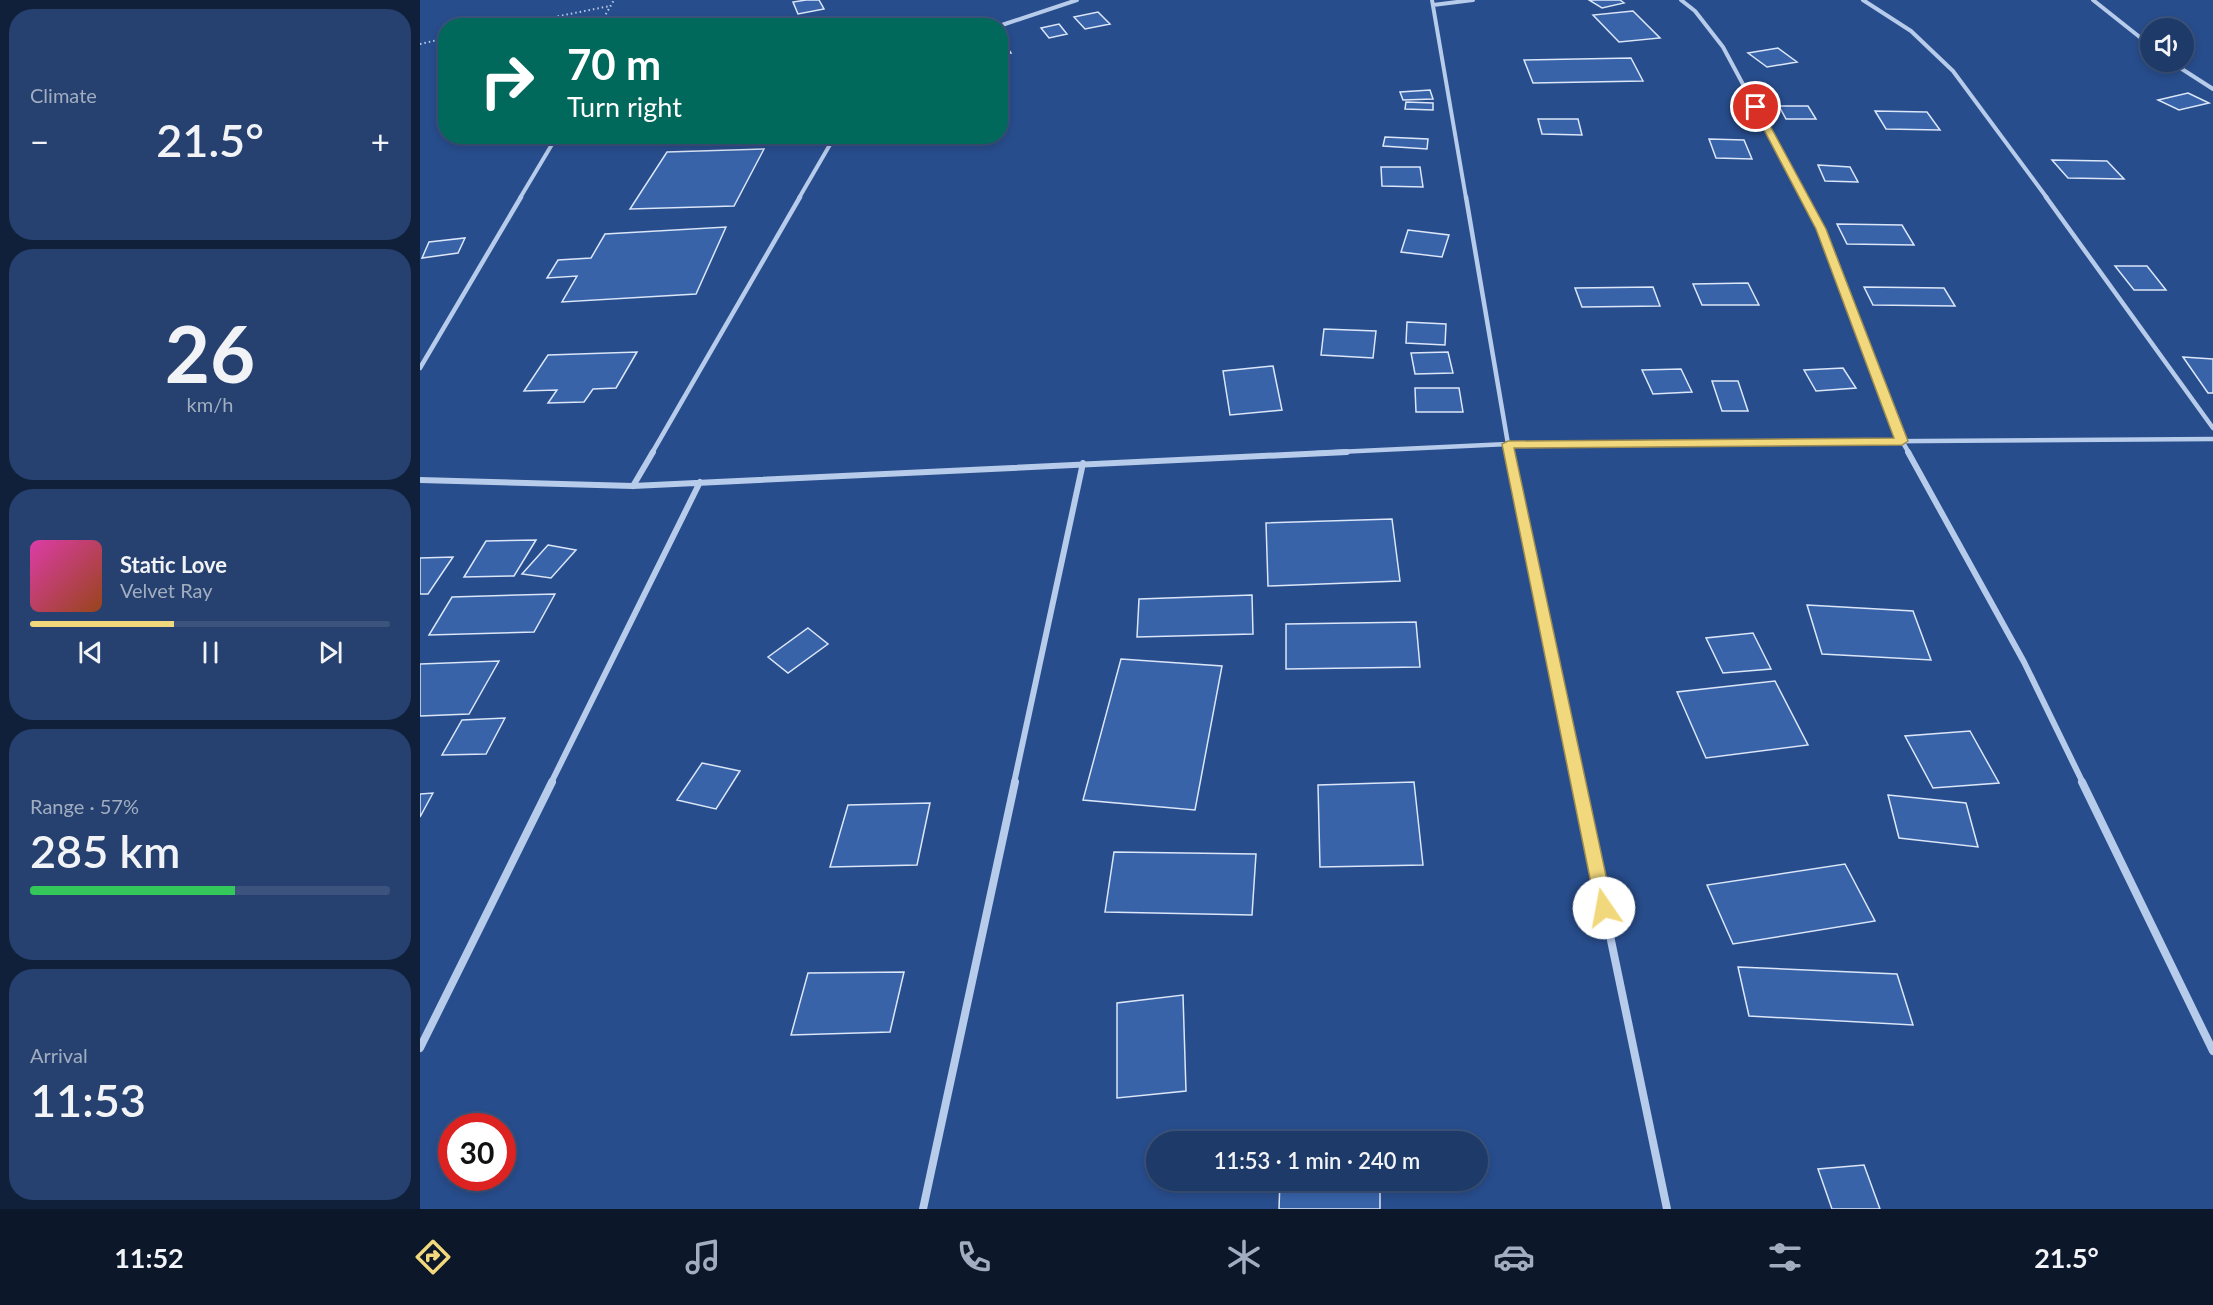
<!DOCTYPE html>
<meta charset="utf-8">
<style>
body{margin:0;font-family:Lato,sans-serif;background:#26416f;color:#f1f3f6;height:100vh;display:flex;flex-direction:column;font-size:22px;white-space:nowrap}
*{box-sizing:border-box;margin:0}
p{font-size:20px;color:#a1adc0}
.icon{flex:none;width:33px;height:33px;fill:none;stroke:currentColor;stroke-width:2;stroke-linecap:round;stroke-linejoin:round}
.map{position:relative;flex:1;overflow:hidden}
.drawer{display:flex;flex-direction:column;gap:9px;padding:9px;background:#10203a;width:420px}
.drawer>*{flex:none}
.hud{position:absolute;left:18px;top:18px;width:570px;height:126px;border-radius:24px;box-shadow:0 3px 9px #0003,0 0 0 2px #3c547d;background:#00695c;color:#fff;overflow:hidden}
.tools{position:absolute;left:1720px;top:18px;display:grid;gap:12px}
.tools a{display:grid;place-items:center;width:54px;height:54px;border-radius:50%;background:#1e3a69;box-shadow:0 3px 9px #0003,0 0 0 2px #3c547d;font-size:30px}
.speed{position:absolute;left:18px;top:1113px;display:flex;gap:12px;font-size:30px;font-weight:700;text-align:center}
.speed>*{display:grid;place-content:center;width:78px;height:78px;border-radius:50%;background:#1e3a69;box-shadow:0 3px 9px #0003,0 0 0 2px #3c547d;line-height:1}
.speed .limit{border:9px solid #d22;background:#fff;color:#111}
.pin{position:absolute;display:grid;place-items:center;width:51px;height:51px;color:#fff;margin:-26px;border:3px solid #fff;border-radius:50%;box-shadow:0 2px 6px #0007}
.me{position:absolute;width:66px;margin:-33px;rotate:348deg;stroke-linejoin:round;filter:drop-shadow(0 0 4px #0008)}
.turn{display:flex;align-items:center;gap:21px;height:126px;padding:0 30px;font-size:27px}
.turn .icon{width:78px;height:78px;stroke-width:2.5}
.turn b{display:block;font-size:42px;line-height:51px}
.big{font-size:45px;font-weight:600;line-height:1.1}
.drawer .tile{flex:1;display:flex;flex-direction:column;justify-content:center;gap:9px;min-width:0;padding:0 21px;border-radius:24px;background:#26416f}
.drawer .dial{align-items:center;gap:0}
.dial b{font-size:78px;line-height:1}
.song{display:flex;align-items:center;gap:18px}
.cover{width:72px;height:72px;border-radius:9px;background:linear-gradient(135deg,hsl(320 70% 55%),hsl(20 70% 35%))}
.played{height:6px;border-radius:3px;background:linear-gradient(90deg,#f2d87d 40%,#3c547d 40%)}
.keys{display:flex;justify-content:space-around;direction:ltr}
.heat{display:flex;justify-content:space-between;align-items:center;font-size:33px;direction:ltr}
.charge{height:9px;border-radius:4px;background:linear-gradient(90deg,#34c759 57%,#3c547d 0)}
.trip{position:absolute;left:726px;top:1131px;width:342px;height:60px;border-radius:30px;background:#1e3a69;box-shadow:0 3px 9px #0003,0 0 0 2px #3c547d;font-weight:600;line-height:60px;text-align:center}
.dock{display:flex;height:96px;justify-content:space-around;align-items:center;background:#0c172a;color:#a1adc0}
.dock .icon{width:42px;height:42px}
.dock .selected{color:#f2d87d}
.dock b{font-size:27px;color:#f1f3f6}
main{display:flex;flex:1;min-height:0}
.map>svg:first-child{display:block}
.building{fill:#3863a9;stroke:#dbe6f8;stroke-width:1.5}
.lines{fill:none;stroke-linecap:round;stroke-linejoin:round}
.path{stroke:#b7cbea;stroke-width:2;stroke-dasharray:1.5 3;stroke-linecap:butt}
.minor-far3{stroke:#b7cbea;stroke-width:4}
.minor-far2{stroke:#b7cbea;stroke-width:4.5}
.minor-far1{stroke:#b7cbea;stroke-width:6}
.minor{stroke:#b7cbea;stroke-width:8}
.route{fill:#f2d87d;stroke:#9d8c51;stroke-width:1.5}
</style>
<main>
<section class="drawer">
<div class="tile"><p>Climate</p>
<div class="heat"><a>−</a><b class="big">21.5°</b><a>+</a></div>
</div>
<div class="tile dial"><b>26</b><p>km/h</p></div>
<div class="tile">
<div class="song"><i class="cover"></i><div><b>Static Love</b><p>Velvet Ray</p></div></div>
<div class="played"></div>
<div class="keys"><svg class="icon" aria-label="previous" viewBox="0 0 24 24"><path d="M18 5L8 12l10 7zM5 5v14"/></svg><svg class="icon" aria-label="pause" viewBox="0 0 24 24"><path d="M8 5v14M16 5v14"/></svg><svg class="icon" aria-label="next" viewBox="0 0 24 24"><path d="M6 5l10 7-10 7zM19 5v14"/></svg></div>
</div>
<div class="tile"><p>Range · 57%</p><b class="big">285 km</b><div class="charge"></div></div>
<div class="tile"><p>Arrival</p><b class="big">11:53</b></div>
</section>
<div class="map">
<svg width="1793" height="1209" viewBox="0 0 1793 1209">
<rect width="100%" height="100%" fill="#284d8c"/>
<!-- building -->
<path class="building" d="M386,0H399L404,9L378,14L373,2Z
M1169,0H1200L1204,3L1182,8Z
M1213,11L1240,38L1199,42L1173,15Z
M678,12L690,24L665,29L654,17Z
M639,24L647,34L629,38L621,28Z
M580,43H584L591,53L580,55Z
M1358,48L1377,62L1347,67L1328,53Z
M1211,58L1223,81L1113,83L1104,60Z
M1010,90L1013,99L983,100L980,92Z
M1768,93L1789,103L1759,110L1738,100Z
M986,102L1013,103V110L985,109Z
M1359,106H1388L1396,119H1366Z
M1455,111L1507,112L1520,130L1466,129Z
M1118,119H1158L1162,135L1122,134Z
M965,137L1008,139L1007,149L963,146Z
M1289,139L1324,140L1332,159L1296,158Z
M344,149L314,206L210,209L247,152Z
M1632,160L1687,161L1704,179L1648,178Z
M1398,165L1430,167L1438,182L1405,181Z
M961,167H1000L1003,187L962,186Z
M1417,224L1482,225L1494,245L1427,244Z
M306,227L276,294L142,302L157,276L127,278L138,260L171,258L185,234Z
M988,230L1029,235L1022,257L981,252Z
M45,238L38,253L2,258L9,242Z
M1695,266H1727L1746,290H1714Z
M1328,283L1339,305H1282L1273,284Z
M1233,287L1240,306L1162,307L1155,288Z
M1444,287L1524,288L1535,306L1453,305Z
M987,322L1026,324L1025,345L986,343Z
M904,329L956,331L953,358L901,355Z
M217,352L196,388L173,389L164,402L128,403L137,390L104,391L128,355Z
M1028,352L1033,373L995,374L991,353Z
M1763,357L1793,359V393H1788Z
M853,366L862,410L810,415L803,371Z
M1423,368L1436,388L1396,391L1384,370Z
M1261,369L1272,392L1233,394L1222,370Z
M1292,381H1318L1328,411H1302Z
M995,388H1039L1043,412H996Z
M972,519L980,581L848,586L846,523Z
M116,540L94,576L44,577L66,541Z
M128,545L156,550L131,578L102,574Z
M33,557L8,594H0V558Z
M135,594L114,632L9,635L32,597Z
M832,595L833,634L717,637L719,599Z
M1387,605L1493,611L1511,660L1402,654Z
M996,622L1000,667L866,669V624Z
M388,628L408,644L368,673L348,657Z
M1333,633L1351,669L1303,673L1286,638Z
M701,659L802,666L775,810L663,800Z
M79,661L49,714L0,716V664Z
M1355,681L1388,745L1286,758L1257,692Z
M85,718L66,754L22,755L42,720Z
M1550,731L1579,783L1513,788L1485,736Z
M282,763L320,771L296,809L257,800Z
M994,782L1003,865L900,867L898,785Z
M13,793L0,817V794Z
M1468,795L1546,803L1558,847L1479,838Z
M510,803L497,865L410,867L428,805Z
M694,852L836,854L832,915L685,912Z
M1425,864L1455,921L1313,944L1287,885Z
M1318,967L1477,974L1493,1025L1329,1016Z
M484,972L470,1032L371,1035L388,973Z
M763,995L766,1091L697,1098V1003Z
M1444,1165L1460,1209H1412L1398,1169Z
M860,1180H960V1209H859Z"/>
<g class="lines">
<!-- path -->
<path class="path" d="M89,26L190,6
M179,26L194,0
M0,44L26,38"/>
<!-- minor-far3 -->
<path class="minor-far3" d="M1012,0L1046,198
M1261,0L1275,11L1303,47L1384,198
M1443,0L1491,31L1533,71L1627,198
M1673,0L1731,46
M1013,5L1053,0
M579,26L657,0
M1751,62L1793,89
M100,198L137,136
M379,198L415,136"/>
<!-- minor-far2 -->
<path class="minor-far2" d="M1384,197L1401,229L1482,441L1489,453
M1626,197L1793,428
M0,368L101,197
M232,453L380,197
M896,453L1088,444L1046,197
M1090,453L1088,444L1793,439"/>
<!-- minor-far1 -->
<path class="minor-far1" d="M1090,452L1158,783
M1488,452L1604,662L1663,783
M0,480L213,486L927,452
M213,486L233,452
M131,783L280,482
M594,783L663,463"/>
<!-- minor -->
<path class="minor" d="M1158,782L1247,1209
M1662,782L1793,1051
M0,1048L132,782
M503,1209L595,782"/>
</g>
<!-- route -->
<path class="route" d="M1336,105L1340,107L1406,229L1488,441L1482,445L1094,448L1193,908L1190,913L1184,916L1178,913L1176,908L1082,444L1088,441L1474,438L1396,229L1332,107Z"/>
</svg>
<div class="tools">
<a><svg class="icon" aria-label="sound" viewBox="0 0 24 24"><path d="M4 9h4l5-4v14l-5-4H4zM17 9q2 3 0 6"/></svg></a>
</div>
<div class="speed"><div class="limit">30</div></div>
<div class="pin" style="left:1336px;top:107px;background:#d93025"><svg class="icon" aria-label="arrive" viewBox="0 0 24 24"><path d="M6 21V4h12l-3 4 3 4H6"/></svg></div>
<svg class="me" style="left:1184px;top:908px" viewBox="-20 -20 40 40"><circle r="19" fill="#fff"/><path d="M0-13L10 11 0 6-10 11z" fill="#f2d87d"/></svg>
<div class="trip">11:53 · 1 min · 240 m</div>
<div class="hud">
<div class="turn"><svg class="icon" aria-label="right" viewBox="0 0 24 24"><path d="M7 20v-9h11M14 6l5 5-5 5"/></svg><div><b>70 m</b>Turn right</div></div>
</div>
</div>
</main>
<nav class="dock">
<b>11:52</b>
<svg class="icon selected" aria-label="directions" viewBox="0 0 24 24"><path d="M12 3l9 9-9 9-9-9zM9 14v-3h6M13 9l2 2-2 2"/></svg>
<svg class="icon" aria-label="music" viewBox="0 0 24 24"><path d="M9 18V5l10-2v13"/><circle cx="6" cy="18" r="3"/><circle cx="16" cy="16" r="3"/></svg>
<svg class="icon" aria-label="phone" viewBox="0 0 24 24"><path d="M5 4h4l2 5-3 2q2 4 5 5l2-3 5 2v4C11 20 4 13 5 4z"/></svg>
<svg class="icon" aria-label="climate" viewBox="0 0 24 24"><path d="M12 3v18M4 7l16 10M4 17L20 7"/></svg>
<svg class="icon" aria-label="car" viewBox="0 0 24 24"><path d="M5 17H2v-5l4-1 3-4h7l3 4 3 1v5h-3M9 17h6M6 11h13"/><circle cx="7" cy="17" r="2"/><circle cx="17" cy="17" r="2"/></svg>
<svg class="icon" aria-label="filters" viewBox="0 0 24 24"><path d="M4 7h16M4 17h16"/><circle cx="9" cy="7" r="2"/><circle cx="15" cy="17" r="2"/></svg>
<b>21.5°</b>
</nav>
